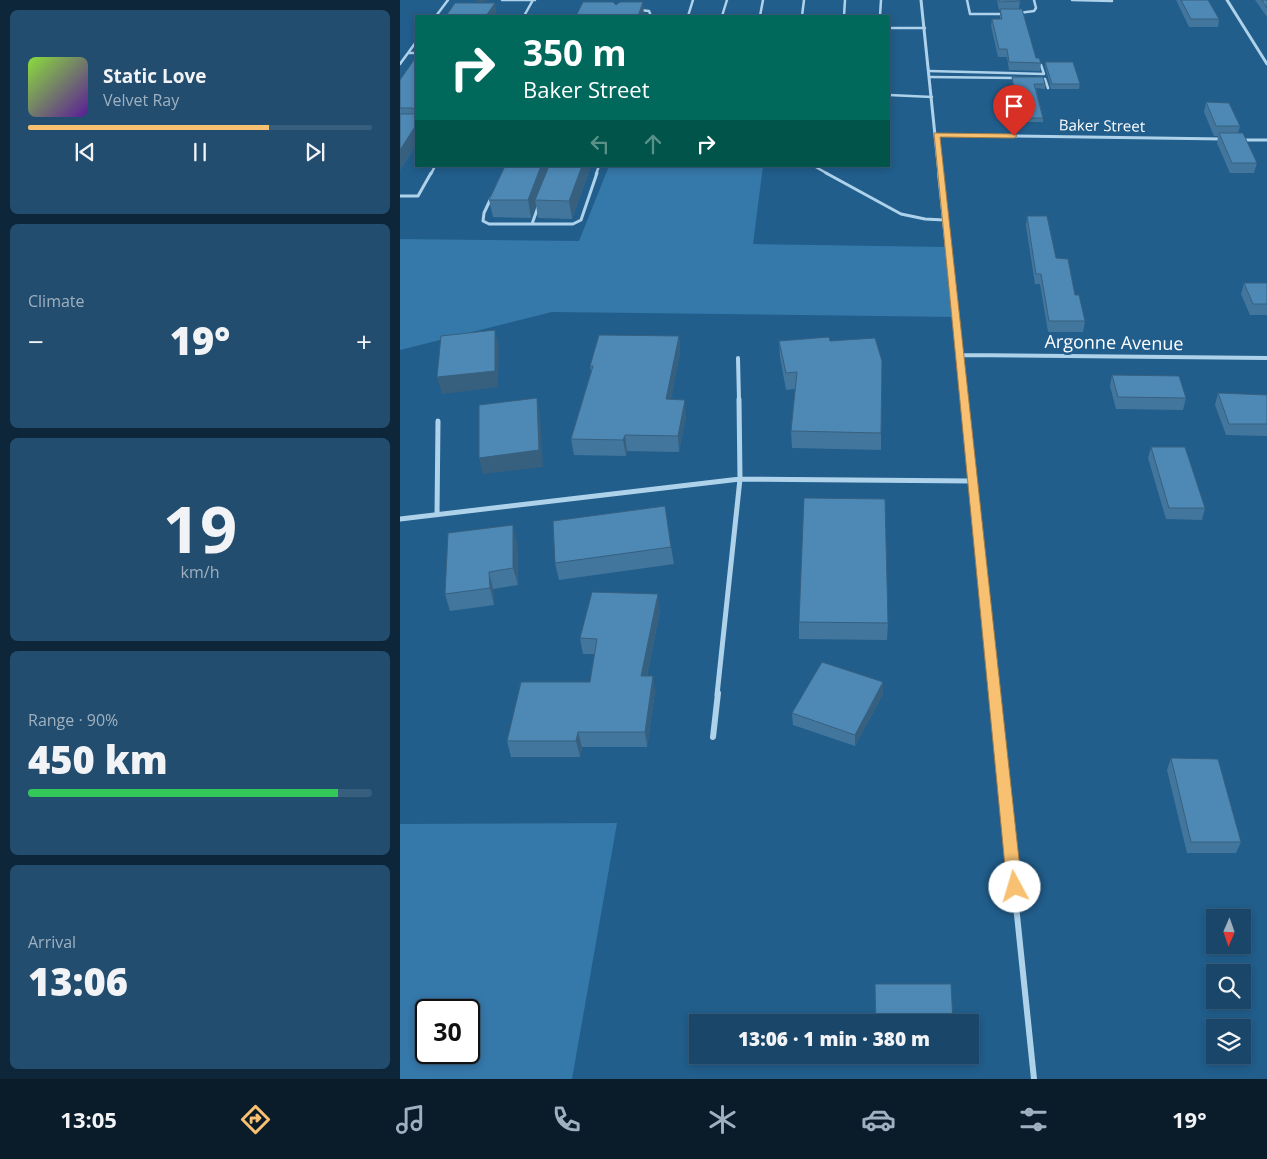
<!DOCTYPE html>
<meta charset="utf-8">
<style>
body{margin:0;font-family:"Open Sans",sans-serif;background:#224d6f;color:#f1f3f6;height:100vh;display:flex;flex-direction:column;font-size:19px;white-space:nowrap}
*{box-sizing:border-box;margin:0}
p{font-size:16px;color:#9fb1c0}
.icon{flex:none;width:28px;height:28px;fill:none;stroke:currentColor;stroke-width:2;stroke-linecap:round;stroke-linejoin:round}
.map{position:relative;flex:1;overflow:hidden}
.side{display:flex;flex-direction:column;gap:10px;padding:10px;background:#0e263a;width:400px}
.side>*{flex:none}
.banner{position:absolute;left:15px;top:15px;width:475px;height:152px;border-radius:0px;box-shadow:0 2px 8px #0003,0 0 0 1px #375e7d;background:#00695c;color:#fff;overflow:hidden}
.needle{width:32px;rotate:182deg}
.tools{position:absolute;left:806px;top:909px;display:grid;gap:10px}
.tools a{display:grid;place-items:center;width:45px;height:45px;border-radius:0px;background:#194669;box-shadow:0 2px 8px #0003,0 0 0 1px #375e7d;font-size:25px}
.speed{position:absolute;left:15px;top:999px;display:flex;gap:10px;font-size:25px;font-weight:700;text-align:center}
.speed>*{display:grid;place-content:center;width:65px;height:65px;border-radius:50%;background:#194669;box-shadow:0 2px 8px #0003,0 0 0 1px #375e7d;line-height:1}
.speed .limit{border:2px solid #111;border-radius:8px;background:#fff;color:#111}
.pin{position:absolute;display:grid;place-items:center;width:42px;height:42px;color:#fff;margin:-51px -21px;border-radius:50% 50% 50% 0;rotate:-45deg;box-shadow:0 0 5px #0007}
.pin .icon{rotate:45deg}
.me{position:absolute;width:55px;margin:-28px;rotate:354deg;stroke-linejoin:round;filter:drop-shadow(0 0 4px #0008)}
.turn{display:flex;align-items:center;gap:18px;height:105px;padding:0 25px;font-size:22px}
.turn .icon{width:65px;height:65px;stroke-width:2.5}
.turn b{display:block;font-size:35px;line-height:42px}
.lanes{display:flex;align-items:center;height:48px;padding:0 25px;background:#0003;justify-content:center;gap:25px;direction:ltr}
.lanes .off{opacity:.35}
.big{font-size:38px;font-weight:800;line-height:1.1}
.side .widget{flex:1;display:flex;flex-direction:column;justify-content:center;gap:8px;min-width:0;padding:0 18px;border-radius:8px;background:#224d6f}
.side .dial{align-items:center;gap:0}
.dial b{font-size:65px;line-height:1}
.song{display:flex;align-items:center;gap:15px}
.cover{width:60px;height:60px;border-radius:8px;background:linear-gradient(135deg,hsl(90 70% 55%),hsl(270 70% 35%))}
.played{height:5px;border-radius:2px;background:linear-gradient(90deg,#f8c071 70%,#375e7d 70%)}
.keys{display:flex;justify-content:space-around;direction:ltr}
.heat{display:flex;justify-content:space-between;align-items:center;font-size:28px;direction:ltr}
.charge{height:8px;border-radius:4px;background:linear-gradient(90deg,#34c759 90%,#375e7d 0)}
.trip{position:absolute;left:289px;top:1014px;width:290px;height:50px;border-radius:0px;background:#194669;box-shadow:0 2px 8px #0003,0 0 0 1px #375e7d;font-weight:800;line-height:50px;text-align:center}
.dock{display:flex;height:80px;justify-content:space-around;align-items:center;background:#0a1c2a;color:#9fb1c0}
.dock .icon{width:35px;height:35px}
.dock .selected{color:#f8c071}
.dock b{font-size:22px;color:#f1f3f6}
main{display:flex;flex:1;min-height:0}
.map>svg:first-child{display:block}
.green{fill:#3578aa;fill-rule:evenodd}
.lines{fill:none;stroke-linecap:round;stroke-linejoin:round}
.service-far1{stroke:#afd2eb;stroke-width:2.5}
.service{stroke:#afd2eb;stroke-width:3}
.minor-far3{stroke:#afd2eb;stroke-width:3}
.minor-far2{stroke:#afd2eb;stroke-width:4}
.minor-far1{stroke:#afd2eb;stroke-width:5}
.minor{stroke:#afd2eb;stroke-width:6}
.wall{fill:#43769d}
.shaded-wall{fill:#37607f}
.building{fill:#4e89b6;stroke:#37607f}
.route{fill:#f8c071;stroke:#a17d49}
.labels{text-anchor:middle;stroke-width:5;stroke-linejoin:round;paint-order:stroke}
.far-street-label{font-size:15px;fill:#fff;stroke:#215e8c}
.street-label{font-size:18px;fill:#fff;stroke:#215e8c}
</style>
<main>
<section class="side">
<div class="widget">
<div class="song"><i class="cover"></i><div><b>Static Love</b><p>Velvet Ray</p></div></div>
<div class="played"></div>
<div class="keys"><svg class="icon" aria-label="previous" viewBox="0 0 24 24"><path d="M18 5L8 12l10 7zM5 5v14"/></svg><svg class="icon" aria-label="pause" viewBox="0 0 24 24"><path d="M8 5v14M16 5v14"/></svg><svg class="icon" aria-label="next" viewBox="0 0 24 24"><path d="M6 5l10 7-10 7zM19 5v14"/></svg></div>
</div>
<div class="widget"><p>Climate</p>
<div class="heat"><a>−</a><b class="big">19°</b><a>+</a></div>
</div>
<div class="widget dial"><b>19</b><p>km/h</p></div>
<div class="widget"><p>Range · 90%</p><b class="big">450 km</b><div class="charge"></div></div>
<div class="widget"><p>Arrival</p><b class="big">13:06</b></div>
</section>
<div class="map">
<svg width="867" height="1079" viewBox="0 0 867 1079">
<rect width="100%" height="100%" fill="#215e8c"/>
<!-- green -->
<path class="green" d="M209,166H363L353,244L547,247L556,317L152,312L0,350V239L179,241Z
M217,823L172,1079H0V824ZM26,1010H69V1052H26Z"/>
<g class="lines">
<!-- service-far1 -->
<path class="service-far1" d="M102,0H135
M567,0L570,14H604
M672,0L712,1
M239,10L249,11L251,16
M619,13L634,11L636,8L634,0
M36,16L48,0
M124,16L133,0
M288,16L293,0
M322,16L327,0
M360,16L363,0
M402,16L404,0
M444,16L445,0
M480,16L481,0
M489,28H525
M8,53H16
M0,64L16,42
M529,71L644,74L641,65
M530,77L615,78
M639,79H645L648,88
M489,95L532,97
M414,166L428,174
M31,174L35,166
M196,174L199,166"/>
<!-- service -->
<path class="service" d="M426,173L501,214L525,219L544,220
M0,196H18L31,173
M91,198L84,213L83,221L89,224H173L181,220L197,173
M132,224L138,207"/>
<!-- minor-far3 -->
<path class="minor-far3" d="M521,0L539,174
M827,0L867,64
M536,135L823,139
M839,140H867"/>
<!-- minor-far2 -->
<path class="minor-far2" d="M539,173L563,400
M560,355L867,358
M338,358L339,400"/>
<!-- minor-far1 -->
<path class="minor-far1" d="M563,399L594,695
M37,515L38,421
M0,519L340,479L573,481
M317,695L340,479L339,399"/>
<!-- minor -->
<path class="minor" d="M594,693L634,1079
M313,737L318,693"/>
</g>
<!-- wall -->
<path class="wall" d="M597,0H620L619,9L636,58L641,63L640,71L609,70L607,57H598L591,26L592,19H600V10H599Z
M776,0H808L819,19L818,27H789Z
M855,0H867V17Z
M16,57V145L0,170V80Z
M645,62L680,84L679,89H651L645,66Z
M612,77L645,84V89L636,88L643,118V122H620L612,82Z
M806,102L840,126L838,133L857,163L854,173H830L817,143L818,136H814L804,112Z
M191,166L172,219L138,218L136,205L131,218L93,217L89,200Z
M627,216L656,258L675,295L685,321L683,332H648L640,284H635L626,226Z
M844,283H867V315H850L841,294Z
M279,336L280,352L271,399L286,416L279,452L227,451L226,456L174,455L171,439L191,372L190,366Z
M379,341H430L481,433V450L392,448L391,431L395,389L386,390L380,357Z
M712,375L786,398L783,410L716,409L710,386Z
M818,393L867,395V436L826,435L815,405Z
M751,447L805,508L802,520L766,519L748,458Z
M117,542L118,585L93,589L94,605L50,611L45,594Z
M271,547L274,564L159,580L155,563Z
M260,610L247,676L255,691L247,747H182L180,757H111L107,741L190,682L195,654H183L180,638Z
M399,622L488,623L487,640L399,639Z
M483,694L455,746L393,725L392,713Z
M771,758L841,842L836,853H787L767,770Z
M475,984L553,1022H475Z"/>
<!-- shaded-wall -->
<path class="shaded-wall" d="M76,0H90L77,3Z
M243,2L244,16H238Z
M95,3L97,16H86Z
M16,125V145L0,170V150Z
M141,166H153L135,200L136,205L131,218L128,200Z
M182,166H191L172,219L169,201Z
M95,330L99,346L98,387L42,394L37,377Z
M279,336L280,352L268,416L266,399Z
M137,398L140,414L143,467L83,474L79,458Z
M285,400L286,416L279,452L278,436Z
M225,435L227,451L226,456L223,440Z
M113,525L117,542L118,585L113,568Z
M89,572L93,589L94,605L90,588Z
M258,594L260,610L244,691L241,676Z
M253,676L255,691L247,747L245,732Z
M483,682V694L455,746V735Z
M178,732L182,747L180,757L176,741Z"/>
<!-- building -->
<path class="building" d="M599,0H620V1L599,2Z
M781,0H808L819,19H791Z
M862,0H867V8Z
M183,2H213L216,5L220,2H243L238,16H176Z
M55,3H95L86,16H46Z
M600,9H622L636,58H639L641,63L609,62L607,49H599L592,19H602Z
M16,57V125L0,150V114H13L16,112L13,108H0V80Z
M645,62H673L680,84H652Z
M612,77H643L645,84H634L643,118H620Z
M806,102L829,103L840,126H816Z
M819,133H843L857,163H832Z
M105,166H141L128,200H89Z
M149,166H182L169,201L135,200Z
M627,216H647L656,258L668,259L675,295H679L685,321H649L641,274H636Z
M844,283H867V304H853Z
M95,330V371L37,377L41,336Z
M199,335L279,336L266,399L285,400L278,436L225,435L223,440L171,439L193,366H190Z
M429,337L430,341L475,338L482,361L481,433L391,431L397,372L386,373L379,341Z
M712,375L779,376L786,398L718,397Z
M818,393L867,395V424H829Z
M137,398L139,450L79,458V405Z
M751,447H785L805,508H769Z
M404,498L485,499L488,623L399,622Z
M265,506L271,547L155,563L153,521Z
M113,525V568L89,572L90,588L45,594L48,533Z
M192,592L258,594L241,676H253L245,732H178L176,741H107L121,682H190L197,639L180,638Z
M422,662L483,682L455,735L392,713Z
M771,758L818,759L841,842H791Z
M475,984H551L553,1022H476Z"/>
<!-- route -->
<path class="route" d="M534,133L614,134L617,136L614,138L540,137L622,887L620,892L615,894L609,892L607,887Z"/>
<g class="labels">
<!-- far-street labels -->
<g class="far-street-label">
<text transform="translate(702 126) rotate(1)" y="5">Baker Street</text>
</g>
<!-- street labels -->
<g class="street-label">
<text transform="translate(714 343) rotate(1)" y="6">Argonne Avenue</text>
</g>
</g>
</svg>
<div class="tools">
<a><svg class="needle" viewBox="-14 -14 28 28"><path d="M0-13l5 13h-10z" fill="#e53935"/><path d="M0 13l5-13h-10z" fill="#9fb1c0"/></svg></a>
<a><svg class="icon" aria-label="search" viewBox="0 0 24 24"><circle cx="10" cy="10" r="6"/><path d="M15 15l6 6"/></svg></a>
<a><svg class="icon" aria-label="layers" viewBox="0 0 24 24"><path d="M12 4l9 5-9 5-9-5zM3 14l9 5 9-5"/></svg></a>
</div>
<div class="speed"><div class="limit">30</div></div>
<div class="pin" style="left:614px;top:136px;background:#d93025"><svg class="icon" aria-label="arrive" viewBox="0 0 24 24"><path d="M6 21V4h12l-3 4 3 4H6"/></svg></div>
<svg class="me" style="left:615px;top:887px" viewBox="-20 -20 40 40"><circle r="19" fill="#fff"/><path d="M0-13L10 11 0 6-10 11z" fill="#f8c071"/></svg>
<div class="trip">13:06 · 1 min · 380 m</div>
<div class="banner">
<div class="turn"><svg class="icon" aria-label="right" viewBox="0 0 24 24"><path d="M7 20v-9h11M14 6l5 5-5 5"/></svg><div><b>350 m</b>Baker Street</div></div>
<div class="lanes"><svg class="icon off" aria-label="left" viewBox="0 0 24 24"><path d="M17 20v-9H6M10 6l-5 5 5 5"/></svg><svg class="icon off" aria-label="ahead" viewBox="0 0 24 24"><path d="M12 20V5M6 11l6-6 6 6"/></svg><svg class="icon" aria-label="right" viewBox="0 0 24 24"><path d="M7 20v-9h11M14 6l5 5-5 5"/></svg></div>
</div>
</div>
</main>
<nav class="dock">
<b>13:05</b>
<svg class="icon selected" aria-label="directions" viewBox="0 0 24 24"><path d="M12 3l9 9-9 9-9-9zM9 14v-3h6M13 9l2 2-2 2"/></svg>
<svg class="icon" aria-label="music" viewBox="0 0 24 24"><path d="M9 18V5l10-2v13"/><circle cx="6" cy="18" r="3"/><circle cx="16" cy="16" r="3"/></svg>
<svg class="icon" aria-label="phone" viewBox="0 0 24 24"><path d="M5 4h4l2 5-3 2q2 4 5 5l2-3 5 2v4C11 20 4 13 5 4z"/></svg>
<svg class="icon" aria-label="climate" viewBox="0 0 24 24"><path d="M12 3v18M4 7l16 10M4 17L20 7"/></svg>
<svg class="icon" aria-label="car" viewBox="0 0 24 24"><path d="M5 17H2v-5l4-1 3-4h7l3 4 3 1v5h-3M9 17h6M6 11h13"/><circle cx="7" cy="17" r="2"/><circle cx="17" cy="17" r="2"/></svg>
<svg class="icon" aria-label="filters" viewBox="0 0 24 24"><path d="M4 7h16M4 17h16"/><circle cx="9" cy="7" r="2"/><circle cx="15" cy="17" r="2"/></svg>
<b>19°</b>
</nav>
